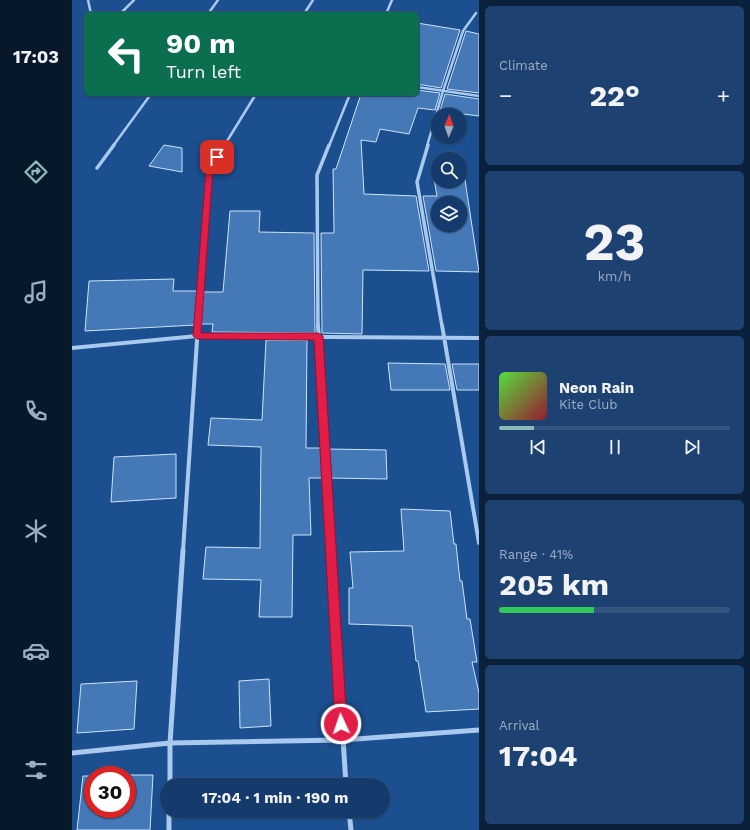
<!DOCTYPE html>
<meta charset="utf-8">
<style>
body{margin:0;font-family:"Work Sans",sans-serif;background:#1d4271;color:#f1f3f6;height:100vh;display:flex;flex-direction:column;font-size:15px;white-space:nowrap}
*{box-sizing:border-box;margin:0}
p{font-size:13px;color:#9dadc1}
.icon{flex:none;width:22px;height:22px;fill:none;stroke:currentColor;stroke-width:2;stroke-linecap:round;stroke-linejoin:round}
.map{position:relative;flex:1;overflow:hidden}
.drawer{display:flex;flex-direction:column;gap:6px;padding:6px;background:#0b203b;width:271px}
.drawer>*{flex:none}
.top-card{position:absolute;left:12px;top:12px;width:335px;height:84px;border-radius:6px;box-shadow:0 1px 3px #0004,0 0 0 1px #33557e;background:#0b6e4f;color:#fff;overflow:hidden}
.needle{width:26px;rotate:2deg}
.controls{position:absolute;left:359px;top:108px;display:grid;gap:8px}
.controls a{display:grid;place-items:center;width:36px;height:36px;border-radius:50%;background:#143b6b;box-shadow:0 1px 3px #0004,0 0 0 1px #33557e;font-size:20px}
.speed{position:absolute;left:12px;top:766px;display:flex;gap:8px;font-size:20px;font-weight:700;text-align:center}
.speed>*{display:grid;place-content:center;width:52px;height:52px;border-radius:50%;background:#143b6b;box-shadow:0 1px 3px #0004,0 0 0 1px #33557e;line-height:1}
.speed .limit{border:6px solid #d22;background:#fff;color:#111}
.pin{position:absolute;display:grid;place-items:center;width:34px;height:34px;color:#fff;margin:-17px;border-radius:8px;box-shadow:0 2px 6px #0006}
.me{position:absolute;width:44px;margin:-22px;rotate:357deg;stroke-linejoin:round;filter:drop-shadow(0 0 3px #0008)}
.turn{display:flex;align-items:center;gap:14px;height:84px;padding:0 16px;font-size:18px}
.turn .icon{width:52px;height:52px;stroke-width:2.5}
.turn b{display:block;font-size:28px;line-height:34px}
.big{font-size:30px;font-weight:700;line-height:1.1}
.drawer .widget{flex:1;display:flex;flex-direction:column;justify-content:center;gap:6px;min-width:0;padding:0 14px;border-radius:6px;background:#1d4271}
.drawer .dial{align-items:center;gap:0}
.dial b{font-size:52px;line-height:1}
.song{display:flex;align-items:center;gap:12px}
.cover{width:48px;height:48px;border-radius:6px;background:linear-gradient(135deg,hsl(110 70% 55%),hsl(350 70% 35%))}
.played{height:4px;border-radius:2px;background:linear-gradient(90deg,#8bbbb9 15%,#33557e 15%)}
.keys{display:flex;justify-content:space-around;direction:ltr}
.heat{display:flex;justify-content:space-between;align-items:center;font-size:22px;direction:ltr}
.charge{height:6px;border-radius:3px;background:linear-gradient(90deg,#34c759 41%,#33557e 0)}
.trip{position:absolute;left:88px;top:778px;width:230px;height:40px;border-radius:20px;background:#143b6b;box-shadow:0 1px 3px #0004,0 0 0 1px #33557e;font-weight:700;line-height:40px;text-align:center}
main{display:flex;flex:1;min-height:0}
.tabs{display:flex;flex-direction:column;width:72px;justify-content:space-around;align-items:center;background:#08182b;color:#9dadc1}
.tabs .icon{width:28px;height:28px}
.tabs .active{color:#8bbbb9}
.tabs b{font-size:18px;color:#f1f3f6}
.map>svg:first-child{display:block}
.building{fill:#4478b7;stroke:#cfe3fa;fill-rule:evenodd}
.lines{fill:none;stroke-linecap:round;stroke-linejoin:round}
.minor-far3{stroke:#a9c9ee;stroke-width:2.5}
.minor-far2{stroke:#a9c9ee;stroke-width:3.5}
.minor-far1{stroke:#a9c9ee;stroke-width:4}
.minor{stroke:#a9c9ee;stroke-width:5}
.route{fill:#e11d48;stroke:#92132f}
</style>
<main>
<nav class="tabs">
<b>17:03</b>
<svg class="icon active" aria-label="directions" viewBox="0 0 24 24"><path d="M12 3l9 9-9 9-9-9zM9 14v-3h6M13 9l2 2-2 2"/></svg>
<svg class="icon" aria-label="music" viewBox="0 0 24 24"><path d="M9 18V5l10-2v13"/><circle cx="6" cy="18" r="3"/><circle cx="16" cy="16" r="3"/></svg>
<svg class="icon" aria-label="phone" viewBox="0 0 24 24"><path d="M5 4h4l2 5-3 2q2 4 5 5l2-3 5 2v4C11 20 4 13 5 4z"/></svg>
<svg class="icon" aria-label="climate" viewBox="0 0 24 24"><path d="M12 3v18M4 7l16 10M4 17L20 7"/></svg>
<svg class="icon" aria-label="car" viewBox="0 0 24 24"><path d="M5 17H2v-5l4-1 3-4h7l3 4 3 1v5h-3M9 17h6M6 11h13"/><circle cx="7" cy="17" r="2"/><circle cx="17" cy="17" r="2"/></svg>
<svg class="icon" aria-label="filters" viewBox="0 0 24 24"><path d="M4 7h16M4 17h16"/><circle cx="9" cy="7" r="2"/><circle cx="15" cy="17" r="2"/></svg>
</nav>
<div class="map">
<svg width="407" height="830" viewBox="0 0 407 830">
<rect width="100%" height="100%" fill="#1b4f8f"/>
<!-- building -->
<path class="building" d="M345,23L388,30L369,88L345,84Z
M394,31L407,34V93L375,89Z
M345,90L368,93L363,110L346,108L337,134L308,129L304,142L289,140L292,194L344,196L357,271L291,270L290,334L250,333L249,233H262L261,169H264L289,94H345Z
M373,94L407,99V116L368,111Z
M92,145L110,148V172L77,166Z
M362,179H366V181L393,180L407,272L364,271L351,196H365ZM366,203H388V225H366Z
M158,211H188L187,232L242,233L243,333L140,332L141,324H129L132,292H151Z
M102,279L101,291H125L123,325L13,331L17,281Z
M194,340H235L234,448H250L251,478H237L239,535H221L220,617H187L189,580L131,579L134,547L188,548L189,447L136,445L139,418L190,420Z
M316,363L373,364L378,390H319Z
M380,364H407V390H385Z
M257,449L314,450L315,479L258,478Z
M104,454V498L39,502L42,457Z
M329,509L378,511L382,544H384L388,581H390L395,619H398L405,662H400L407,693V709L354,712L346,661H344L340,626L277,624V588H281L278,552L332,551Z
M197,679L199,726L168,728L167,681Z
M65,681L62,729L5,733L9,684Z
M55,775H81L78,830H5L11,776H21V809H55Z"/>
<g class="lines">
<!-- minor-far3 -->
<path class="minor-far3" d="M16,0L19,14
M48,14L62,0
M136,14L146,0
M232,14L241,0
M314,14L320,0
M345,87L407,96
M41,146L79,94
M152,146L184,94
M257,146L278,94
M355,146L371,91L391,31L404,13"/>
<!-- minor-far2 -->
<path class="minor-far2" d="M356,145L345,182L370,326
M25,168L42,145
M126,326L138,169L153,145
M246,326L245,175L257,145"/>
<!-- minor-far1 -->
<path class="minor-far1" d="M246,325L259,551
M370,325L407,543
M0,348L125,336L407,338
M111,551L126,325"/>
<!-- minor -->
<path class="minor" d="M259,550L274,785
M0,753L98,743L270,740L407,730
M98,785V743L111,550
M97,811V830
M277,811L279,830"/>
</g>
<!-- route -->
<path class="route" d="M143,155L149,157L141,169L129,333H246L251,336L275,724L273,728L269,730L265,728L263,724L242,340L125,339L121,336L134,169Z"/>
</svg>
<div class="controls">
<a><svg class="needle" viewBox="-14 -14 28 28"><path d="M0-13l5 13h-10z" fill="#e53935"/><path d="M0 13l5-13h-10z" fill="#9dadc1"/></svg></a>
<a><svg class="icon" aria-label="search" viewBox="0 0 24 24"><circle cx="10" cy="10" r="6"/><path d="M15 15l6 6"/></svg></a>
<a><svg class="icon" aria-label="layers" viewBox="0 0 24 24"><path d="M12 4l9 5-9 5-9-5zM3 14l9 5 9-5"/></svg></a>
</div>
<div class="speed"><div class="limit">30</div></div>
<div class="pin" style="left:145px;top:157px;background:#d93025"><svg class="icon" aria-label="arrive" viewBox="0 0 24 24"><path d="M6 21V4h12l-3 4 3 4H6"/></svg></div>
<svg class="me" style="left:269px;top:724px" viewBox="-20 -20 40 40"><circle r="17" fill="#e11d48" stroke="#fff" stroke-width="3"/><path d="M0-11L8 9 0 5-8 9z" fill="#fff"/></svg>
<div class="trip">17:04 · 1 min · 190 m</div>
<div class="top-card">
<div class="turn"><svg class="icon" aria-label="left" viewBox="0 0 24 24"><path d="M17 20v-9H6M10 6l-5 5 5 5"/></svg><div><b>90 m</b>Turn left</div></div>
</div>
</div>
<section class="drawer">
<div class="widget"><p>Climate</p>
<div class="heat"><a>−</a><b class="big">22°</b><a>+</a></div>
</div>
<div class="widget dial"><b>23</b><p>km/h</p></div>
<div class="widget">
<div class="song"><i class="cover"></i><div><b>Neon Rain</b><p>Kite Club</p></div></div>
<div class="played"></div>
<div class="keys"><svg class="icon" aria-label="previous" viewBox="0 0 24 24"><path d="M18 5L8 12l10 7zM5 5v14"/></svg><svg class="icon" aria-label="pause" viewBox="0 0 24 24"><path d="M8 5v14M16 5v14"/></svg><svg class="icon" aria-label="next" viewBox="0 0 24 24"><path d="M6 5l10 7-10 7zM19 5v14"/></svg></div>
</div>
<div class="widget"><p>Range · 41%</p><b class="big">205 km</b><div class="charge"></div></div>
<div class="widget"><p>Arrival</p><b class="big">17:04</b></div>
</section>
</main>
